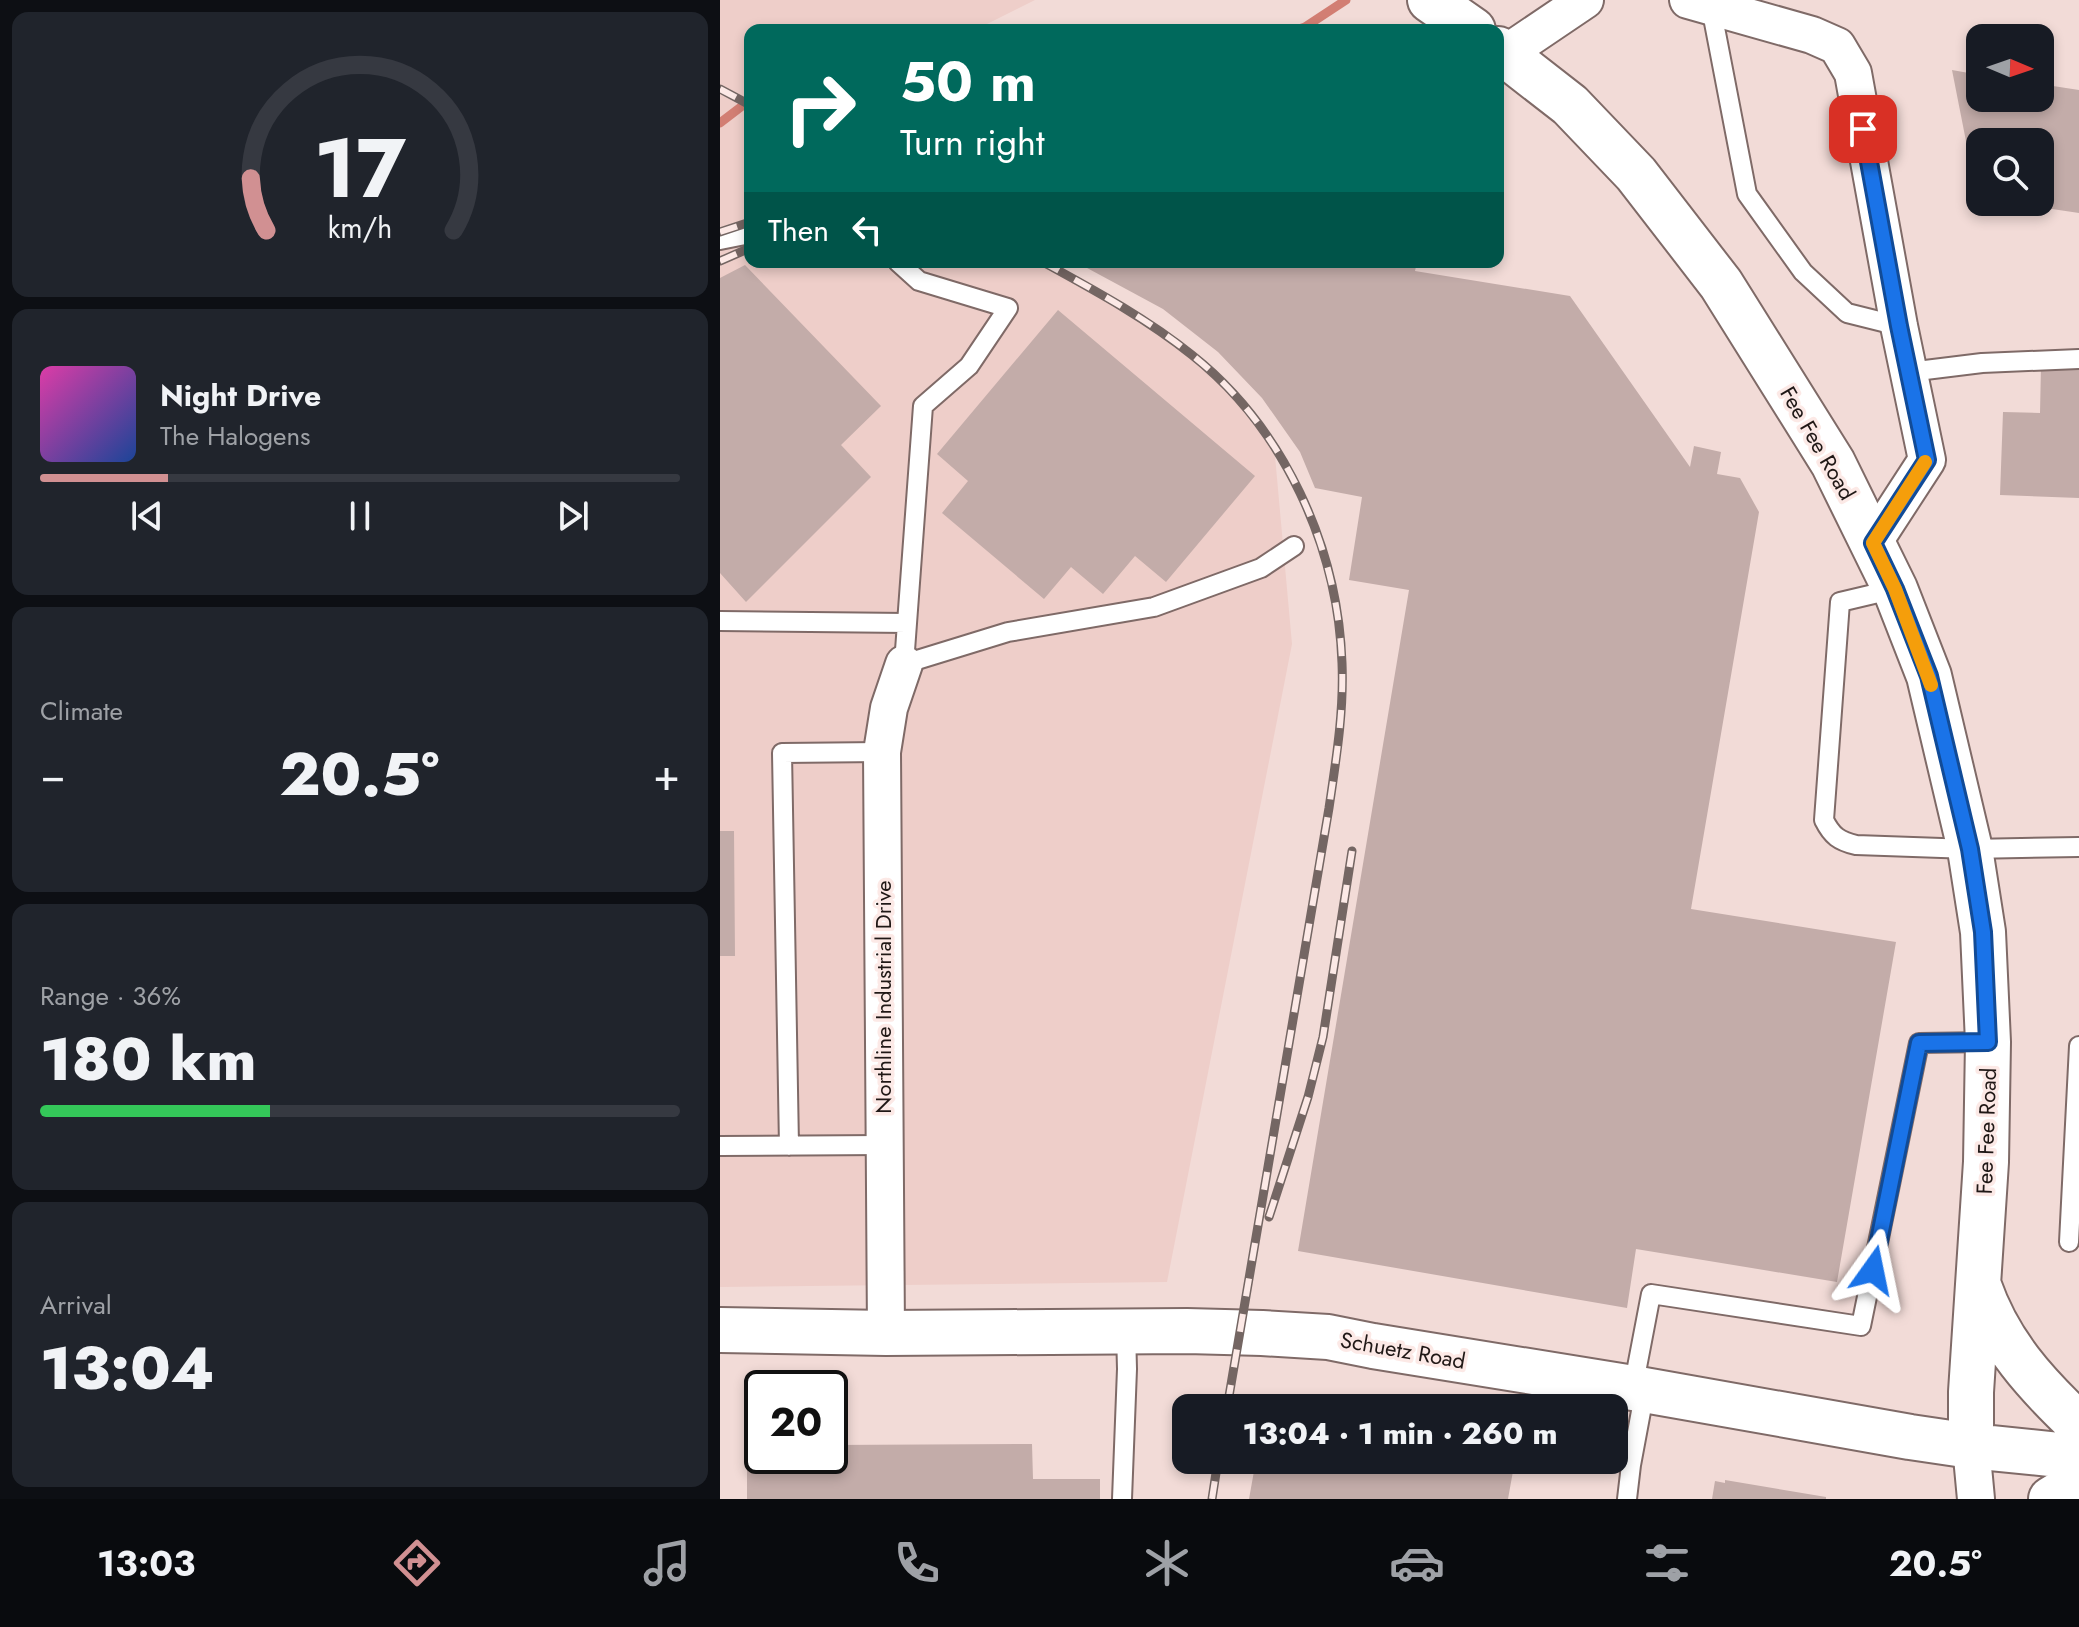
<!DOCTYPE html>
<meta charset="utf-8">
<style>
body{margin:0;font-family:Jost,sans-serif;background:#20242c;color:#f1f3f6;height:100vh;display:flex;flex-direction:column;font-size:30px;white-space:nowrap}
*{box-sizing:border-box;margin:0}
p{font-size:26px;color:#9ea1a6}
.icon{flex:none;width:44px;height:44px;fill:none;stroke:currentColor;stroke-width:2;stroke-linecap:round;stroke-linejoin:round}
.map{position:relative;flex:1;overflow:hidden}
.details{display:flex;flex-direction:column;gap:12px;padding:12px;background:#0d0f14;width:720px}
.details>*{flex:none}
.top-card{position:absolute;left:24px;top:24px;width:760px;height:244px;border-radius:16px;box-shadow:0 4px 12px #0003;background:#00695c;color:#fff;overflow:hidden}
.needle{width:52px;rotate:92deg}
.tools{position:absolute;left:1246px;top:24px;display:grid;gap:16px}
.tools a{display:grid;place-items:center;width:88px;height:88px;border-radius:16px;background:#171b24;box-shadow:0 4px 12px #0003;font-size:40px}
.speed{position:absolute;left:24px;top:1370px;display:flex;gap:16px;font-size:40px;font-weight:700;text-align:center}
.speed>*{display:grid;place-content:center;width:104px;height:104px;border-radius:50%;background:#171b24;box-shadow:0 4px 12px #0003;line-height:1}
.speed .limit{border:4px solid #111;border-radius:12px;background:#fff;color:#111}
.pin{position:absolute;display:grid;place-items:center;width:68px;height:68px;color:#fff;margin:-34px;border-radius:16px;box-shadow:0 4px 12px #0006}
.me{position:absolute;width:88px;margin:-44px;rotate:12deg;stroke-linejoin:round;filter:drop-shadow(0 0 6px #0008)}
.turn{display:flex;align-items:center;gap:28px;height:168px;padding:0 24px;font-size:36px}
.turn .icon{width:104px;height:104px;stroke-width:2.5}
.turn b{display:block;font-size:56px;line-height:68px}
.then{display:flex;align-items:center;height:76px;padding:0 24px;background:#0003;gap:16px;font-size:30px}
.big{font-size:60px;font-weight:800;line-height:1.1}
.details .tile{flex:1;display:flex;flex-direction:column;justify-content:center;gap:12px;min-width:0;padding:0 28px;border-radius:16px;background:#20242c}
.details .dial{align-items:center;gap:0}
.dial svg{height:208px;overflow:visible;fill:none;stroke:#363941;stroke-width:7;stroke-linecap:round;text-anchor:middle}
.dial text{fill:#f1f3f6;stroke:none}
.song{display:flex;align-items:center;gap:24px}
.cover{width:96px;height:96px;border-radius:12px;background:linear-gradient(135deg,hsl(320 70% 55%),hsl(220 70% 35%))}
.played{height:8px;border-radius:4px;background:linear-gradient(90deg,#d19092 20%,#363941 20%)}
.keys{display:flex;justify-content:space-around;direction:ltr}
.heat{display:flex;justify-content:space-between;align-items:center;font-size:44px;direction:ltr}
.charge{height:12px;border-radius:6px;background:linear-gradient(90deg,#34c759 36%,#363941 0)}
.trip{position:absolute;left:452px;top:1394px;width:456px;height:80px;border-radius:16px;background:#171b24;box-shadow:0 4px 12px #0003;font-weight:800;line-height:80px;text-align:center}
.menu{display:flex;height:128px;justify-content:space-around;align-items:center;background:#090b0e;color:#9ea1a6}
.menu .icon{width:56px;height:56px}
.menu .on{color:#d19092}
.menu b{font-size:36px;color:#f1f3f6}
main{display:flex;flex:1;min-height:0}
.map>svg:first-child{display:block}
.built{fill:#eecec9}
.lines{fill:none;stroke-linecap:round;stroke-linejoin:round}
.stream{stroke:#d27e73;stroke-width:9}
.building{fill:#c3aca9}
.lane-casing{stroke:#7f6a67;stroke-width:22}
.street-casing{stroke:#7f6a67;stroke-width:40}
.secondary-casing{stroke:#7f6a67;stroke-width:48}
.lane{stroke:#fff;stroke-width:18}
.street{stroke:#fff;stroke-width:36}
.secondary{stroke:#fff;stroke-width:44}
.rail-casing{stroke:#746663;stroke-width:9}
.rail{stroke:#fce9e6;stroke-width:6;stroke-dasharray:18;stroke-linecap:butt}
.route-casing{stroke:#114b97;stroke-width:20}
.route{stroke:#1a73e8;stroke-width:14}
.slow{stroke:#f59e0b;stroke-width:14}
.labels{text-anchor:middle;stroke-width:7;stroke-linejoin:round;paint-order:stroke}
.street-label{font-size:22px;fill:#201816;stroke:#fce9e6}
</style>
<main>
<section class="details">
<div class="tile dial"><svg viewBox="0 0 100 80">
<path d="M14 69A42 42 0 1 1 86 69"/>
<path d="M14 69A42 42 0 0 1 8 49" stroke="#d19092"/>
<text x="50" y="56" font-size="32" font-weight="700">17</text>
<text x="50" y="72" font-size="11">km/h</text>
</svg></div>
<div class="tile">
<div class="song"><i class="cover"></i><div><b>Night Drive</b><p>The Halogens</p></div></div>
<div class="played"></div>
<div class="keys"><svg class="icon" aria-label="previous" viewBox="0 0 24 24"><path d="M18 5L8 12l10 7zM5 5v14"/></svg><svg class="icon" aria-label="pause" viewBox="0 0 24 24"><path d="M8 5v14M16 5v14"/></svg><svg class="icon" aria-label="next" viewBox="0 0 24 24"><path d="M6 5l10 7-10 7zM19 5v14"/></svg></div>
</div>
<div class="tile"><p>Climate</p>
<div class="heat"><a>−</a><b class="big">20.5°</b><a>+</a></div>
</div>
<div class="tile"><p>Range · 36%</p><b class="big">180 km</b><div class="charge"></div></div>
<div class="tile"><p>Arrival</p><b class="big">13:04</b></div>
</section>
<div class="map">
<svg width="1359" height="1499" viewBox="0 0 1359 1499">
<rect width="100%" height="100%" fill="#f2dbd7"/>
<!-- built -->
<path class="built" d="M0,0H315L255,30H30V262H323L399,303L473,355L516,395L554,445L572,644L447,1282L0,1287Z"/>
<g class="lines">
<!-- stream -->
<path class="stream" d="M576,30L585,27L626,0
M0,123L30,100"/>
</g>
<!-- building -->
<path class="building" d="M1232,70L1260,75V98H1320V84L1359,90V213L1298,204V202H1320V142H1260V198L1257,197Z
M356,262H697L695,271L850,296L970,467L974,446L1001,452L997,474L1020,478L1039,512L971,909L1176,942L1117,1282L916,1249L907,1308L578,1251L689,590L629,580L642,497L595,488L580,452L542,398L498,352L443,309Z
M25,265L161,406L121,445L151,477L26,602L0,573V278Z
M338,310L535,476L446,582L415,556L383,594L351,567L324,599L222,513L248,481L217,454Z
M1321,366L1359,367V498L1280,495L1283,412L1320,413Z
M0,831H14L15,956H0Z
M312,1444L313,1479H380V1499H27V1446H42V1456H110V1445Z
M536,1460H795L788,1499H529Z
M1005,1480L1106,1497V1499H992L995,1481L1005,1483Z"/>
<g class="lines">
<defs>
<path id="lane" d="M991,7L1027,194L1083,272L1127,313L1179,326
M0,240L30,234
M178,262L199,281L288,308L249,366L203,406L184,664L288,632L434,607L541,568L574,546
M1189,372L1262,363L1359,359
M1175,589L1120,602L1104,820C1112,836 1119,841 1136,845L1250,849L1359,847
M0,621L187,623
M0,1146L164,1145
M69,1146L62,753L162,752
M1349,1242L1359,1046
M913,1388L931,1294L1141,1326L1199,1043L1268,1042
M402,1499L407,1369L406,1331
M907,1499L911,1465L925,1390"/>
<path id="street" d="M968,0L1092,35L1117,46L1133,73L1179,326L1207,460L1153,543
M785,54L865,0
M166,1333L162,752L169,708L184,664
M1251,1446L1256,1499"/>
<path id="secondary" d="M710,0L753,30
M778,49L850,105L916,174L1001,284L1113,463L1175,589L1209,676L1250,849L1263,932L1268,1042L1266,1162L1251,1392V1446
M1259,1286C1279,1344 1315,1383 1359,1425
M0,1330L166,1333L467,1331L542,1333L608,1337L653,1346L913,1388L1190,1437L1251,1446L1359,1457
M1331,1499L1359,1482"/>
</defs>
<!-- lane casing -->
<use href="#lane" class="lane-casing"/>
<!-- street casing -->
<use href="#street" class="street-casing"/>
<!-- secondary casing -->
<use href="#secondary" class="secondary-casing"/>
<!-- lane -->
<use href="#lane" class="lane"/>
<!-- street -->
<use href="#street" class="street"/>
<!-- secondary -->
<use href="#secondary" class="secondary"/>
<defs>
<path id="rail" d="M0,89L30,105
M0,232L30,222
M0,261L30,248
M323,262C374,290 426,318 472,355C564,428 618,547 622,663C624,712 616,760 609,808L507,1408
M549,1217L588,1097L603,1037L632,851
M492,1499L498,1460"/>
</defs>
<!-- rail casing -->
<use href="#rail" class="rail-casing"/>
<!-- rail -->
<use href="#rail" class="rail"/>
</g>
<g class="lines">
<defs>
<path id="route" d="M1143,129L1179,326L1207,460L1153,543L1175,589L1209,676L1250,849L1263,932L1268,1042L1199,1043L1153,1270"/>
</defs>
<!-- route casing -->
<use href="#route" class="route-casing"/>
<!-- route -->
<use href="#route" class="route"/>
<!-- slow -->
<path class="slow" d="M1205,462L1153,543L1175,589L1211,685"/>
</g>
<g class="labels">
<!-- street labels -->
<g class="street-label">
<text transform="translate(1098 443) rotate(60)" y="8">Fee Fee Road</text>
<text transform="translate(163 997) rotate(-90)" y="8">Northline Industrial Drive</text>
<text transform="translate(1266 1131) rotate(-88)" y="8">Fee Fee Road</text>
<text transform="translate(683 1350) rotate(10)" y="8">Schuetz Road</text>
</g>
</g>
</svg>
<div class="tools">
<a><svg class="needle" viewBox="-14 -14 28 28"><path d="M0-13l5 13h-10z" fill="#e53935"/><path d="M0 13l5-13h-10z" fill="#9ea1a6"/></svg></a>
<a><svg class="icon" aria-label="search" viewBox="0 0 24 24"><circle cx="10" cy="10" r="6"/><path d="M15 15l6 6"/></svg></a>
</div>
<div class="speed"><div class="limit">20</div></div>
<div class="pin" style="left:1143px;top:129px;background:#d93025"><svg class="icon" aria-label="arrive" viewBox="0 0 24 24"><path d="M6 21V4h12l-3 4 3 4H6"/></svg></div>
<svg class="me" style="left:1153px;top:1270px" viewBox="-20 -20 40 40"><path d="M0-17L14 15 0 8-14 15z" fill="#1a73e8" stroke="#fff" stroke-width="4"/></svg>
<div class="trip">13:04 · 1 min · 260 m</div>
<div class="top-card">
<div class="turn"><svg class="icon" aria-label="right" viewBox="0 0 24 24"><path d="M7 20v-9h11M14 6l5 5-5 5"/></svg><div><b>50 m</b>Turn right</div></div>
<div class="then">Then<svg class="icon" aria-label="left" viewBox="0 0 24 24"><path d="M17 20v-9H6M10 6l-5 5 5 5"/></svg></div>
</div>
</div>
</main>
<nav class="menu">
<b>13:03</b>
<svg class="icon on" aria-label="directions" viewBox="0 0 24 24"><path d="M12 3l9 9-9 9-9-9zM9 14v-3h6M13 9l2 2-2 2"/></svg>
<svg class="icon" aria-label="music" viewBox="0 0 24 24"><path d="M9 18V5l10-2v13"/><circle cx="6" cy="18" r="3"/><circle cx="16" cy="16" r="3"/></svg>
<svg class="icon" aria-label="phone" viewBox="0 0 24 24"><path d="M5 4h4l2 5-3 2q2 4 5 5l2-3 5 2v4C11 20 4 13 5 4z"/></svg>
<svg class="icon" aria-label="climate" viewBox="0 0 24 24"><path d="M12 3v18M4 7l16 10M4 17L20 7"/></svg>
<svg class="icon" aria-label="car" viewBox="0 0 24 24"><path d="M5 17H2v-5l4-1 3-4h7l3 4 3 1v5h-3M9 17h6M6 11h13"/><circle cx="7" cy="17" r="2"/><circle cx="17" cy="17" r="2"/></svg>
<svg class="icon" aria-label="filters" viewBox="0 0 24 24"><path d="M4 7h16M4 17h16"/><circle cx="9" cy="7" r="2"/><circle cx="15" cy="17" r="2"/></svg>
<b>20.5°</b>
</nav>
